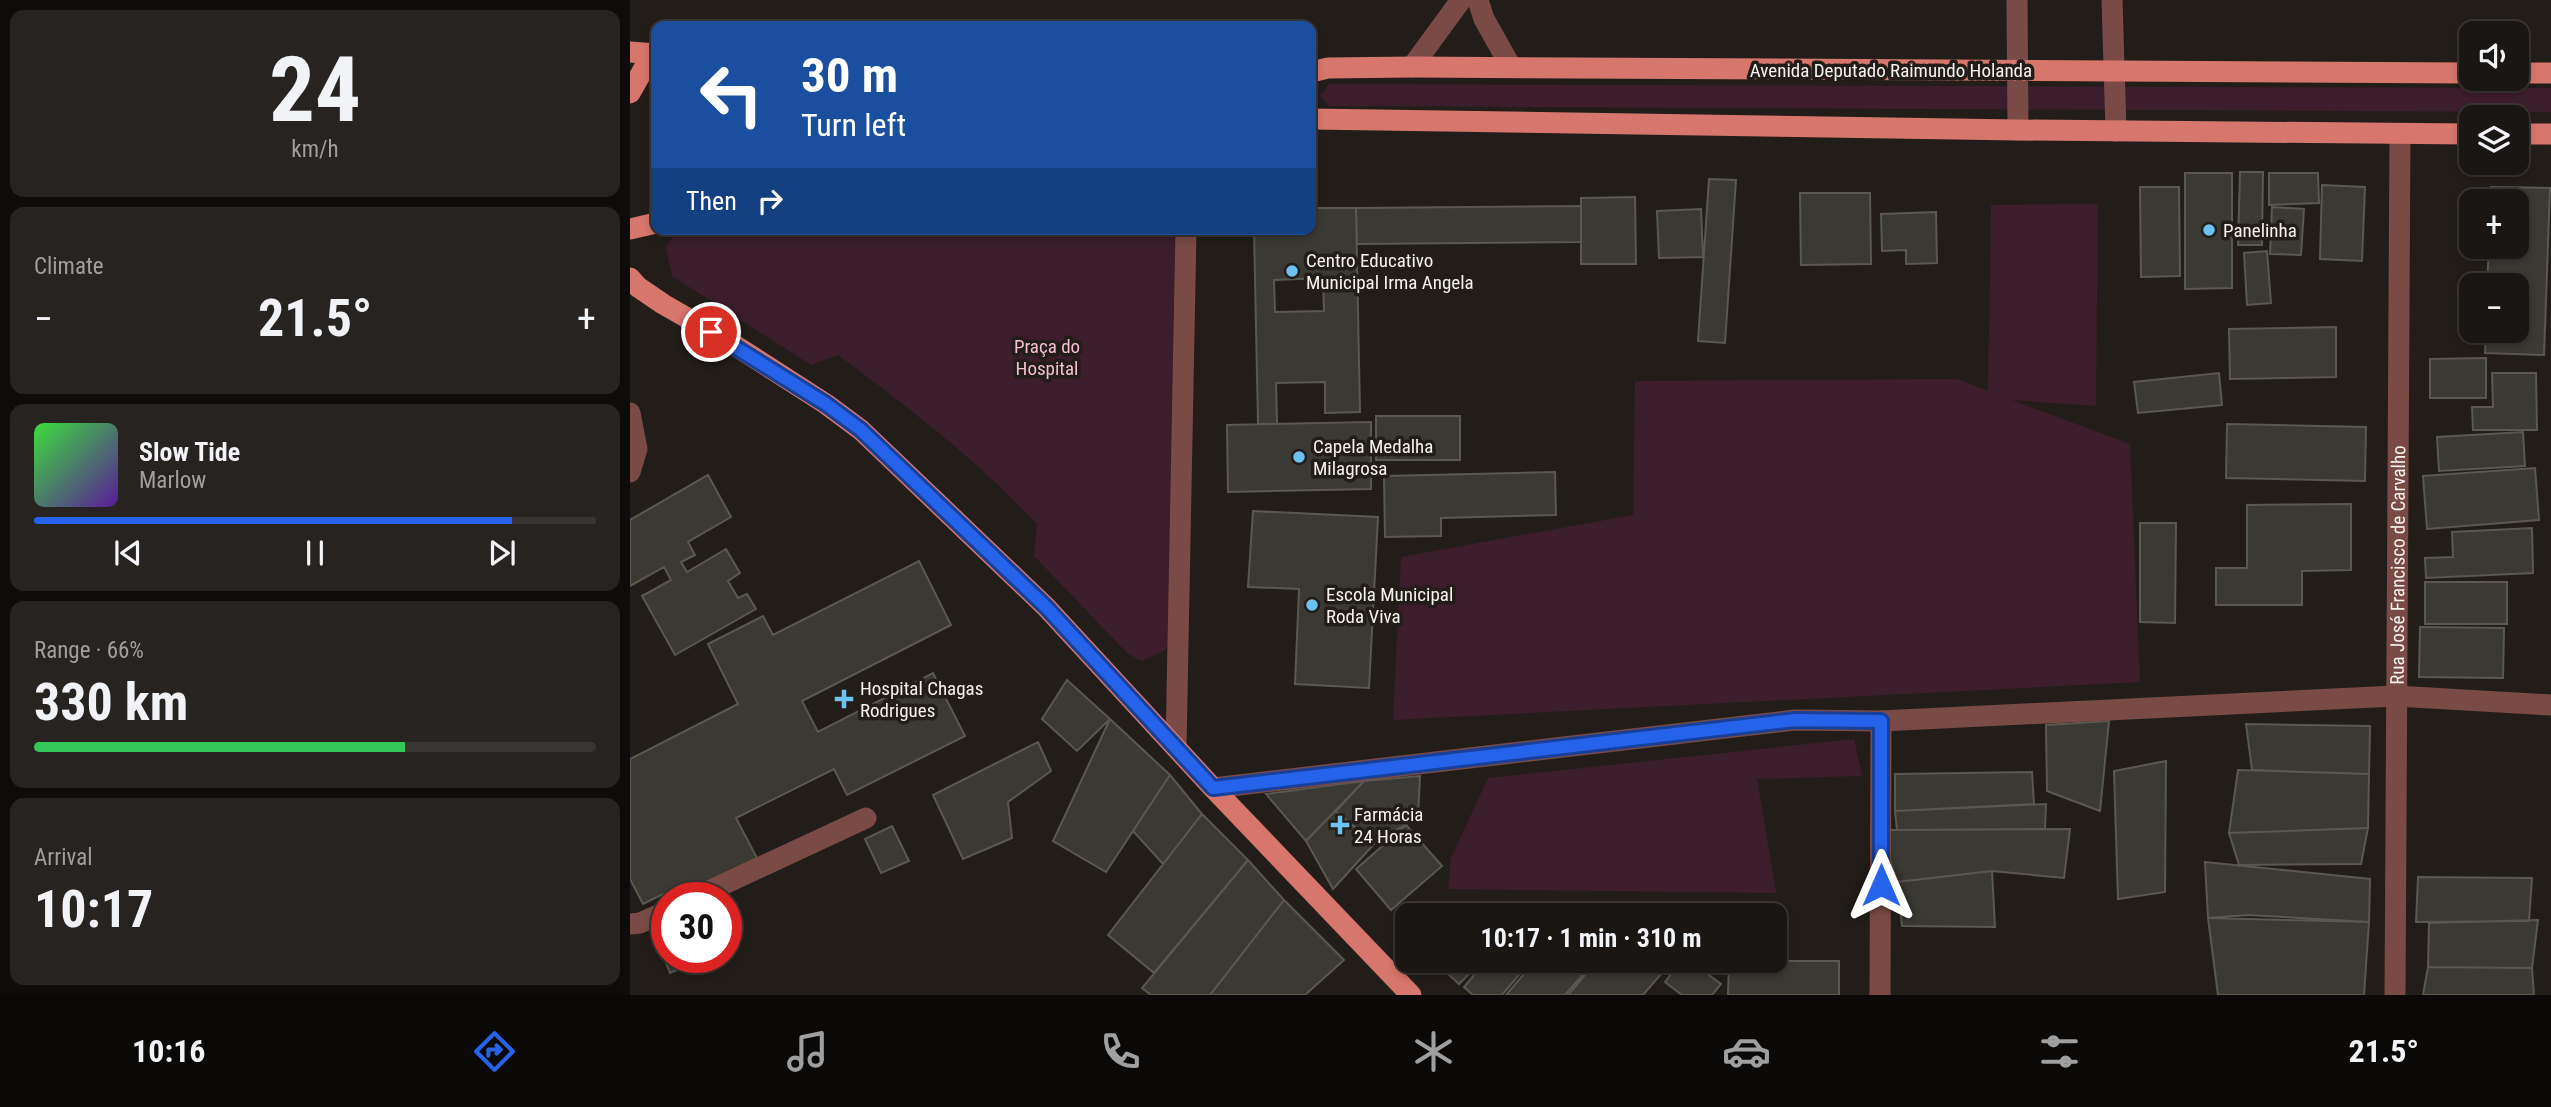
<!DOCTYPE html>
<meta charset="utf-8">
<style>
body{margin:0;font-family:"Roboto Condensed",sans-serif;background:#272321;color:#f1f3f6;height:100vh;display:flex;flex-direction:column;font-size:26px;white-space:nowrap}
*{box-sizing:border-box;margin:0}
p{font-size:23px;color:#9f9fa0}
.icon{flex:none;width:38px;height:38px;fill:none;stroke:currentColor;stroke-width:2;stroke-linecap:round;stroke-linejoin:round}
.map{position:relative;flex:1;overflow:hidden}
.side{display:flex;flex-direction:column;gap:10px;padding:10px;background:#0e0c0a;width:630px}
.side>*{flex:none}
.guide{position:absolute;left:21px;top:21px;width:665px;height:214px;border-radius:14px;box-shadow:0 4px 10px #0003,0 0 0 2px #383533;background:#1a4fa0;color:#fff;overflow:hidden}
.controls{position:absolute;left:1829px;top:21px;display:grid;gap:14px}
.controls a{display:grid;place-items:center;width:70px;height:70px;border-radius:14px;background:#1a1613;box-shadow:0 4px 10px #0003,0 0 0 2px #383533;font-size:35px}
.speed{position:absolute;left:21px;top:882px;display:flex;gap:14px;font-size:35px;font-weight:700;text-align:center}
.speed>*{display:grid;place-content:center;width:91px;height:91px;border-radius:50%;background:#1a1613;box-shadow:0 4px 10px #0003,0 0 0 2px #383533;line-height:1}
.speed .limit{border:10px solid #d22;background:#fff;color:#111}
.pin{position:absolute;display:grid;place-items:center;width:60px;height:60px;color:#fff;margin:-30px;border:4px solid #fff;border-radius:50%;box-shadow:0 2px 7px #0007}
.me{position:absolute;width:77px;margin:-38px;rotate:0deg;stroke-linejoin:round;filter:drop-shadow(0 0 5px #0008)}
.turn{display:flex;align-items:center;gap:24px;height:147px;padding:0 35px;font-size:32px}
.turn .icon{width:91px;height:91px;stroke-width:2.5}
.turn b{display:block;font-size:49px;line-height:60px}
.then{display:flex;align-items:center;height:66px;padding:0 35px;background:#0003;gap:14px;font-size:26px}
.big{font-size:52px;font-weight:700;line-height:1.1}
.side .card{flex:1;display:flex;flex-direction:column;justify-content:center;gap:10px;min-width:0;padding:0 24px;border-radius:14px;background:#272321}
.side .dial{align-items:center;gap:0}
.dial b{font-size:91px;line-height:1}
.song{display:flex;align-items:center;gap:21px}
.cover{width:84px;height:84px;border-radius:10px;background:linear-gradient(135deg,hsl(120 70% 55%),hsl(270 70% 35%))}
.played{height:7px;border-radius:4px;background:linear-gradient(90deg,#2563eb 85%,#383533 85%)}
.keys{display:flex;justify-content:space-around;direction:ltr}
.heat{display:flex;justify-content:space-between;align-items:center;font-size:38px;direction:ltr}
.charge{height:10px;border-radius:5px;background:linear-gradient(90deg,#34c759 66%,#383533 0)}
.trip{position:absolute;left:765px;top:903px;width:392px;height:70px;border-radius:14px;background:#1a1613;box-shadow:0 4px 10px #0003,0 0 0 2px #383533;font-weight:700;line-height:70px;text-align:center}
.tab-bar{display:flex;height:112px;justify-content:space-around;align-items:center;background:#0a0908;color:#9f9fa0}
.tab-bar .icon{width:49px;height:49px}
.tab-bar .on{color:#2563eb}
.tab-bar b{font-size:32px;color:#f1f3f6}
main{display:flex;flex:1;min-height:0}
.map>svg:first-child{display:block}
.green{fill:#3c1d2b}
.building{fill:#3a3933;stroke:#5a5851;stroke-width:2;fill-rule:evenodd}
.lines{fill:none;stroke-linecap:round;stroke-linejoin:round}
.minor{stroke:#7a4b46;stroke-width:21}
.major{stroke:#d7766c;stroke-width:21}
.route-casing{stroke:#184099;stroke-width:18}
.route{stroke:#2563eb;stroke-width:12}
.poi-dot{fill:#6cc3f2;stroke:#221d19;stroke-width:2.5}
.labels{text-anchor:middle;stroke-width:7;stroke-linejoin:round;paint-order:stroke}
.street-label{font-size:19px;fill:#f5f2ef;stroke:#221d19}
.poi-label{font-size:19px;fill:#f5f2ef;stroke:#221d19;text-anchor:start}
.park-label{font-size:19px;fill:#f6bfd5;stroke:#221d19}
</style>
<main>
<section class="side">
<div class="card dial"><b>24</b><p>km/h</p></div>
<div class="card"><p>Climate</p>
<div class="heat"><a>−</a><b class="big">21.5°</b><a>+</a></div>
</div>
<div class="card">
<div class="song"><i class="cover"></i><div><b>Slow Tide</b><p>Marlow</p></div></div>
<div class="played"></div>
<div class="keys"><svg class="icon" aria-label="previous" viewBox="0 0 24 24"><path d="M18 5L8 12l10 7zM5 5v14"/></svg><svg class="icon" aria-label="pause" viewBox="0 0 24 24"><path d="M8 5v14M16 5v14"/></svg><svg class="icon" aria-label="next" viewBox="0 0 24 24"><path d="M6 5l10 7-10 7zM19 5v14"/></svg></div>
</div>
<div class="card"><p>Range · 66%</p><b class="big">330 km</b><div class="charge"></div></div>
<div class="card"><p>Arrival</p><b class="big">10:17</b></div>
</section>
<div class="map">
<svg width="1921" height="995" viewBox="0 0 1921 995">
<rect width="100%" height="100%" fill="#221d19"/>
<!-- green -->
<path class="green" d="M699,84L1921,88V112L699,106L690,96Z
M1468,204L1466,406L1382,400L1500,444L1510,682L763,720L771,557L1003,515L1005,381L1327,379L1358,391L1361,205Z
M57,229H545L543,641L535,650L512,661L498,654L404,556L407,524C347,460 278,407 208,355L181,365L42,276L36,248L44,234Z
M1224,739L1232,776L1127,779L1146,893L818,889L821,858L858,778Z"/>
<!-- building -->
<path class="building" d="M1610,172H1633L1632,245H1608Z
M1555,173H1602V288L1555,289Z
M1639,173H1688L1689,203L1639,205Z
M1079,179L1106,180L1095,343L1068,341Z
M1692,185L1735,187L1732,261L1690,259Z
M1510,187H1549L1550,276L1511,277Z
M1861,187L1920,188L1914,355L1855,353L1856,331H1886V285H1857L1859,247H1886V201H1860Z
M1170,193H1240L1241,264L1171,265Z
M1005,197L1006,264H951V198Z
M951,206V242L727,244L726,208Z
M1642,207L1674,209L1671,255L1640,254Z
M681,208H726L730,412L695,413V382L646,383L647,424H628L624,229H681ZM693,278L694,311L645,312L644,280Z
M1071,209L1073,257L1029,258L1027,211Z
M1306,212L1307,263L1276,264V250L1252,251L1251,214Z
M1637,251L1641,303L1617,305L1614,253Z
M1706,327V377L1600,379L1599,329Z
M1856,358V398H1800V359Z
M1589,373L1592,405L1508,413L1504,382Z
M1862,373H1906L1907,430H1843L1842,407H1863Z
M746,416H830V460H746Z
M741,422V489L598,492L597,425Z
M1597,424L1736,427L1735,481L1596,478Z
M1893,432L1895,466L1809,471L1807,437Z
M1905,468L1909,520L1797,529L1793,476Z
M925,472L926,515L811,518V536L755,537L754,476Z
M78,475L101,517L58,542L65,555L51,562L57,572L96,549L110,573L98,581L108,598L117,594L126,609L45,655L12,596L41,580L34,567L0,586V520Z
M1721,504V570L1672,571V605H1586V568H1617V505Z
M623,511L748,517L739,688L665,684L669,589L618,587Z
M1510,523H1546L1545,623L1510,622Z
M1902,528L1903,573L1796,578L1795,558L1823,557L1822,532Z
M289,561L321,625L172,701L188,732L303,673L335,736L217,795L204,769L106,818L127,858L62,890L58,882L13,904L0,879V759L108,704L78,644L133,616L143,635Z
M1795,582H1877V624H1795Z
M1790,627L1874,628L1873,678L1789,677Z
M437,680L480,719L447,751L412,719Z
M480,719L540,775L476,872L423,841Z
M1479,721L1470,811L1417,791L1416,725Z
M1616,724L1740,726L1739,774L1622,770Z
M408,742L421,771L378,802L382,838L333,859L303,795Z
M1536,761L1535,892L1488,899L1484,771Z
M1608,770L1739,774L1738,828L1599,833Z
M1402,772L1404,804L1265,811V774Z
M540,775L572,814L533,864L503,831Z
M790,776L788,817L745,843L705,812L734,781Z
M734,781L676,841L636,794Z
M1416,804L1415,829L1267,830L1265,811Z
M705,811L745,843L703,889L676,841Z
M572,814L618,860L524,973L478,935Z
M776,825L812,866L761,910L726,869Z
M262,826L279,861L251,873L235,839Z
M1738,828L1731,864L1609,865L1599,833Z
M1440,829L1434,878L1362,871L1267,882L1251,830Z
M618,860L654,900L580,995H521L512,988Z
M1575,862L1740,879L1739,922L1578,918Z
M1362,871L1365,927L1272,926L1267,882Z
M1788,877L1902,878L1899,921L1786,922Z
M654,900L714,960L675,995H580Z
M1618,915L1739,922L1734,995H1588L1578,918Z
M1908,920L1902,968L1798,967L1799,923Z
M37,948V957H78L40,973L31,950Z
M804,961H852L829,984Z
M856,961H872L889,975L872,995H843L834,987Z
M905,961H944L956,971L935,995H876Z
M973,961H1034L1039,965L1013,995H938L962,967L965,970Z
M1051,961H1060L1091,984L1082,995H1052L1035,982Z
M1099,961H1209V995H1098Z
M1798,967L1902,968L1904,995H1793Z"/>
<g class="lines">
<!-- minor -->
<g class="minor">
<path d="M848,0L854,19L881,67"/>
<path d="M1387,0L1388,130"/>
<path d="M1482,0L1486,131"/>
<path d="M782,67L831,0"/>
<path d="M0,413L7,449L0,472"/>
<path d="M546,748L556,229"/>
<path d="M583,788L1165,720L1251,721L1766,696L1921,705"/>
<path d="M64,898L236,818"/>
<path d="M0,924L10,923L37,911"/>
<path d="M1250,995L1251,721"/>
<path id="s1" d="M1765,995L1770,134"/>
</g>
<!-- major -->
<path class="major" d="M0,52L26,54
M681,72L698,68L782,67L1841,73
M1886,73H1921
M0,93L22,54
M681,119L1388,130L1841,134
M1886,134H1921
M0,229L26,223
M0,278L8,287L33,304L106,346L196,404L231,430L416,607L583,788L781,995"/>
</g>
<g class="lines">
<defs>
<path id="route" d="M81,332L196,404L231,430L416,607L583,788L1165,720L1251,721V885"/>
</defs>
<!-- route casing -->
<use href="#route" class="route-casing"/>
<!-- route -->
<use href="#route" class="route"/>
</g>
<!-- markers -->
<g class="poi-dot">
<circle cx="1579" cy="230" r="7"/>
<circle cx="662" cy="271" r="7"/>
<circle cx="669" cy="457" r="7"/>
<circle cx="682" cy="605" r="7"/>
<path d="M210.5 688.5h7v7h7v7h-7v7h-7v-7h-7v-7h7z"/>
<path d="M706.5 814.5h7v7h7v7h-7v7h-7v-7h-7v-7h7z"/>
</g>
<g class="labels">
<!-- street labels -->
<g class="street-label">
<text x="1261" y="77">Avenida Deputado Raimundo Holanda</text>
<text dy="7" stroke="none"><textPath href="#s1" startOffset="430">Rua José Francisco de Carvalho</textPath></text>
</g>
<!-- poi labels -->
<g class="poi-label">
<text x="1593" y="237">Panelinha</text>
<text x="676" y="267">Centro Educativo<tspan x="676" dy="22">Municipal Irma Angela</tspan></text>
<text x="683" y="453">Capela Medalha<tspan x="683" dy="22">Milagrosa</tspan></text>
<text x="696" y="601">Escola Municipal<tspan x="696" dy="22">Roda Viva</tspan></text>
<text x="230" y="695">Hospital Chagas<tspan x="230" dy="22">Rodrigues</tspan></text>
<text x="724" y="821">Farmácia<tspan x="724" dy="22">24 Horas</tspan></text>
</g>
<!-- park labels -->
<g class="park-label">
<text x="417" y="353">Praça do<tspan x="417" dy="22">Hospital</tspan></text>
</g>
</g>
</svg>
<div class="controls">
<a><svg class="icon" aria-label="sound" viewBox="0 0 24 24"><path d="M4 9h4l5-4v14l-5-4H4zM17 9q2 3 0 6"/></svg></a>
<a><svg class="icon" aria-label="layers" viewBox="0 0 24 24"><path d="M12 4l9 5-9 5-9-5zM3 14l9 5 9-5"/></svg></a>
<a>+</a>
<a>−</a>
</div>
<div class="speed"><div class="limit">30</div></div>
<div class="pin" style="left:81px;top:332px;background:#d93025"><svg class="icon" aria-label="arrive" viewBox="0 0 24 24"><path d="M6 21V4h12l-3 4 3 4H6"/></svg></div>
<svg class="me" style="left:1251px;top:885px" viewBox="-20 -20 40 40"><path d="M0-17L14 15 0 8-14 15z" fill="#2563eb" stroke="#fff" stroke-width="4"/></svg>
<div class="trip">10:17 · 1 min · 310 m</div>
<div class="guide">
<div class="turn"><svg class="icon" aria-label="left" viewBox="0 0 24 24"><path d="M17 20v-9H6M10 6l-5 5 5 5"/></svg><div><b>30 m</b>Turn left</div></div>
<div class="then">Then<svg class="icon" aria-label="right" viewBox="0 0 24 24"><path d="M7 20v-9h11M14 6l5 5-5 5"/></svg></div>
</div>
</div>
</main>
<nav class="tab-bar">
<b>10:16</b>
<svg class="icon on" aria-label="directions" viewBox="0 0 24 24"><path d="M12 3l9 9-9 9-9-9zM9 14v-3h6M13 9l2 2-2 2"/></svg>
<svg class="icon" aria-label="music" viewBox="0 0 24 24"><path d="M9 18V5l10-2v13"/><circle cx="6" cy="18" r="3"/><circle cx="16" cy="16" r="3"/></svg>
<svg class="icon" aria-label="phone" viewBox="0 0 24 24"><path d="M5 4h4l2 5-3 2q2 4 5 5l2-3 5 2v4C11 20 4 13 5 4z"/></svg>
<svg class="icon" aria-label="climate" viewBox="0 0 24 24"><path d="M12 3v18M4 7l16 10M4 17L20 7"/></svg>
<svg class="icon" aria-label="car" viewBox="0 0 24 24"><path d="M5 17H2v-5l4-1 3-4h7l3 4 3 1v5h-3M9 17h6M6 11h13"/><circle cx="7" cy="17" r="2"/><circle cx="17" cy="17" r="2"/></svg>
<svg class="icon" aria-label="filters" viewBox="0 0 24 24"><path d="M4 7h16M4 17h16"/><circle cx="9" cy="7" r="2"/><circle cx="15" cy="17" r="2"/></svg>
<b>21.5°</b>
</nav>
